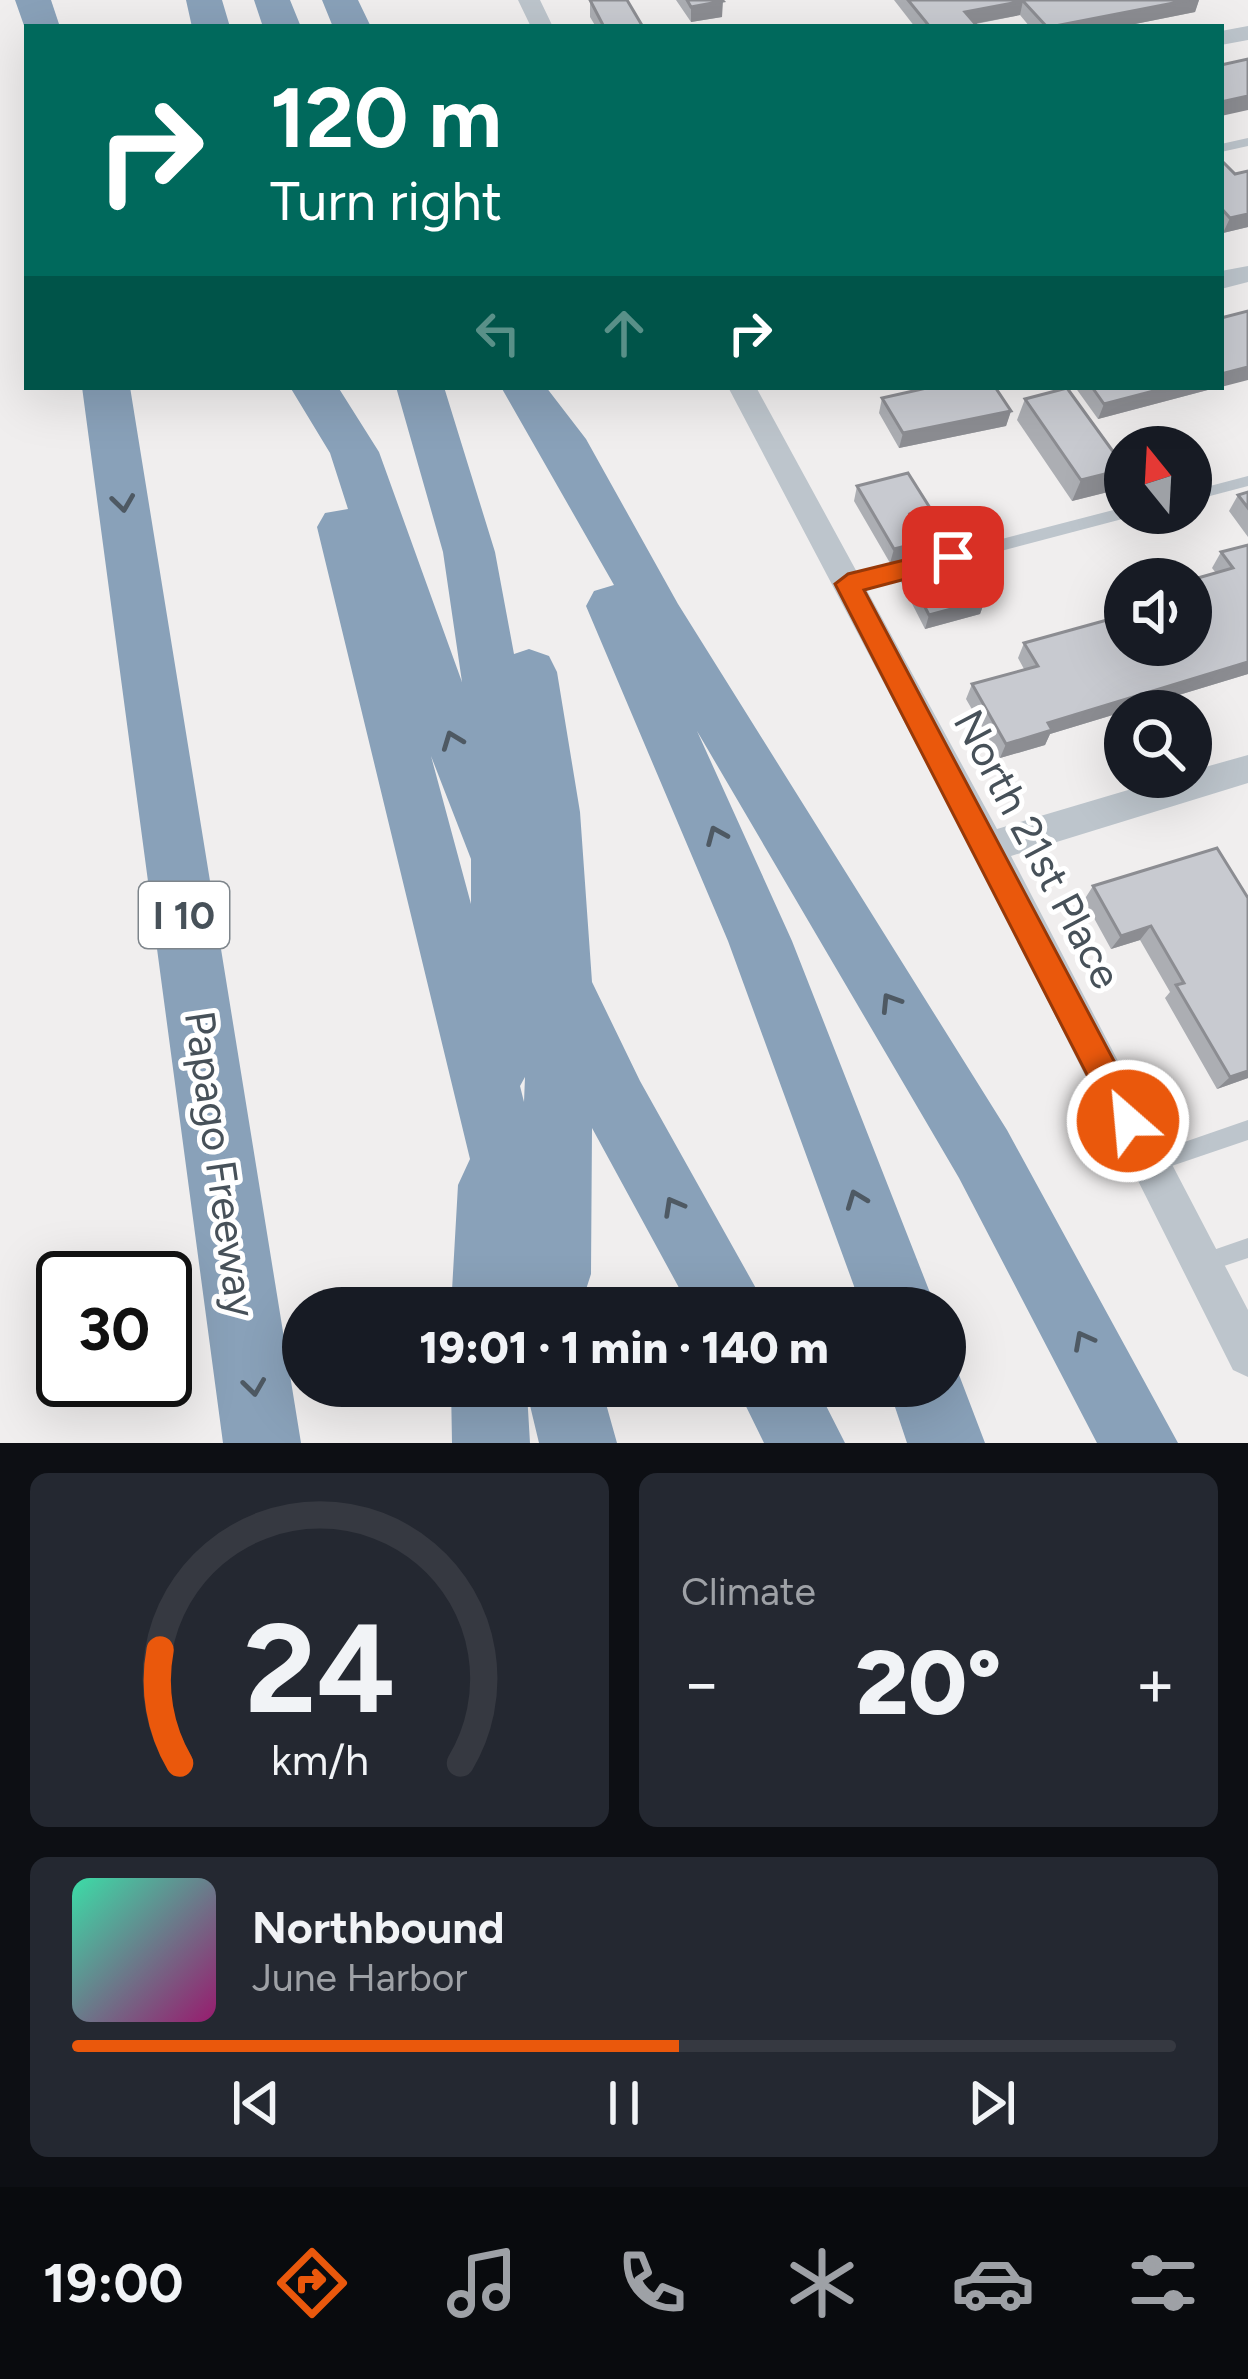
<!DOCTYPE html>
<meta charset="utf-8">
<style>
body{margin:0;font-family:Figtree,sans-serif;background:#242831;color:#f1f3f6;height:100vh;display:flex;flex-direction:column;font-size:45px;white-space:nowrap}
*{box-sizing:border-box;margin:0}
p{font-size:39px;color:#9ea1a6}
.icon{flex:none;width:66px;height:66px;fill:none;stroke:currentColor;stroke-width:2;stroke-linecap:round;stroke-linejoin:round}
.map{position:relative;height:1443px;overflow:hidden}
.sheet{display:flex;flex-direction:column;gap:30px;padding:30px;background:#0d0f14;flex:1}
.sheet>*{flex:none}
.guide{position:absolute;left:24px;top:24px;width:1200px;height:366px;border-radius:0px;box-shadow:0 12px 48px #0002;background:#00695c;color:#fff;overflow:hidden}
.needle{width:78px;rotate:342deg}
.fabs{position:absolute;left:1104px;top:426px;display:grid;gap:24px}
.fabs a{display:grid;place-items:center;width:108px;height:108px;border-radius:50%;background:#171b24;box-shadow:0 12px 48px #0002;font-size:60px}
.speed{position:absolute;left:36px;top:1251px;display:flex;gap:24px;font-size:60px;font-weight:700;text-align:center}
.speed>*{display:grid;place-content:center;width:156px;height:156px;border-radius:50%;background:#171b24;box-shadow:0 12px 48px #0002;line-height:1}
.speed .limit{border:6px solid #111;border-radius:18px;background:#fff;color:#111}
.pin{position:absolute;display:grid;place-items:center;width:102px;height:102px;color:#fff;margin:-51px;border-radius:24px;box-shadow:0 6px 18px #0006}
.me{position:absolute;width:132px;margin:-66px;rotate:333deg;stroke-linejoin:round;filter:drop-shadow(0 0 9px #0008)}
.turn{display:flex;align-items:center;gap:42px;height:252px;padding:0 48px;font-size:54px}
.turn .icon{width:156px;height:156px;stroke-width:2.5}
.turn b{display:block;font-size:84px;line-height:102px}
.lanes{display:flex;align-items:center;height:114px;padding:0 48px;background:#0003;justify-content:center;gap:60px;direction:ltr}
.lanes .off{opacity:.35}
.big{font-size:90px;font-weight:800;line-height:1.1}
.sheet .card{flex:1;display:flex;flex-direction:column;justify-content:center;gap:18px;min-width:0;padding:0 42px;border-radius:18px;background:#242831}
.sheet .dial{align-items:center;gap:0}
.dial svg{height:312px;overflow:visible;fill:none;stroke:#363941;stroke-width:7;stroke-linecap:round;text-anchor:middle}
.dial text{fill:#f1f3f6;stroke:none}
.song{display:flex;align-items:center;gap:36px}
.cover{width:144px;height:144px;border-radius:18px;background:linear-gradient(135deg,hsl(160 70% 55%),hsl(320 70% 35%))}
.played{height:12px;border-radius:6px;background:linear-gradient(90deg,#ea580c 55%,#363941 55%)}
.keys{display:flex;justify-content:space-around;direction:ltr}
.heat{display:flex;justify-content:space-between;align-items:center;font-size:66px;direction:ltr}
.sheet .tiles{flex:1;display:grid;gap:30px;grid-template-columns:1fr 1fr}
.card:last-child{grid-column:span 2}
.trip{position:absolute;left:282px;top:1287px;width:684px;height:120px;border-radius:60px;background:#171b24;box-shadow:0 12px 48px #0002;font-weight:800;line-height:120px;text-align:center}
.tabs{display:flex;height:192px;justify-content:space-around;align-items:center;background:#090b0e;color:#9ea1a6}
.tabs .icon{width:84px;height:84px}
.tabs .active{color:#ea580c}
.tabs b{font-size:54px;color:#f1f3f6}
.map>svg:first-child{display:block}
.lines{fill:none;stroke-linecap:round;stroke-linejoin:round}
.service{fill:#bdc5cc;fill-rule:evenodd}
.minor{fill:#bdc5cc;fill-rule:evenodd}
.motorway{fill:#89a1b9;fill-rule:evenodd}
.wall{fill:#acaeb3}
.shaded-wall{fill:#8c8d92}
.building{fill:#c8cad0;stroke:#8c8d92;stroke-width:3}
.oneway{stroke:#4e5963}
.route{fill:#ea580c;stroke:#983908;stroke-width:3}
.labels{text-anchor:middle;stroke-width:10;stroke-linejoin:round;paint-order:stroke}
.shield{fill:#fff;stroke:#7e858b;stroke-width:3}
.shield-label{font-size:39px;font-weight:bold;fill:#475159}
.street-label{font-size:42px;fill:#475159;stroke:#fff}
</style>
<div class="map">
<svg width="1248" height="1443" viewBox="0 0 1248 1443">
<rect width="100%" height="100%" fill="#f0eeee"/>
<g class="lines">
<!-- service -->
<path class="service" d="M1248,138V146L1221,152V144Z
M1248,476V486L1191,501V491Z
M1125,507V513H1132L1130,517L848,591L840,585L848,579Z
M1248,1120V1140L1151,1173L1144,1170L1141,1163L1144,1156Z
M1248,1238V1258L1203,1273L1196,1270L1193,1263L1196,1256Z"/>
<!-- minor -->
<path class="minor" d="M518,0H540L553,27H531Z
M1248,26V40L1221,45V31Z
M1248,266V282L1221,289V271Z
M728,387H756L997,829L1172,777H1191V771L1248,755V783L1011,856L1248,1310V1377L1233,1370L976,858Z"/>
<!-- motorway -->
<path class="motorway" d="M15,0H51L60,27H27V34Z
M186,0H222L230,27H192Z
M254,0H290L301,27H263Z
M322,0H358L371,27H333Z
M82,387H130L301,1443H223Z
M290,387H338L379,452L462,682L443,552L396,387H444L495,552L514,654L529,649L549,656L557,672L580,812L592,982L640,1081L767,1308H690L592,1128L591,1274L580,1308H451L458,1185L470,1159L317,527L325,513L348,509L330,453ZM431,756L471,859V904ZM525,1077L524,1102L520,1086Z
M501,387H546L586,439L678,604L1007,1130L1178,1443H1097L959,1178L697,731L792,941L936,1308H862L728,941L586,606L594,591L614,585Z
M945,1356L953,1359L985,1443H907L888,1386H945Z
M451,1386H601L617,1443H539L527,1393L530,1443H452Z
M736,1386H816L845,1443H764Z"/>
</g>
<!-- wall -->
<path class="wall" d="M590,0L643,27H596L590,17Z
M676,0H722V17L691,22Z
M894,0H1199L1195,12L1120,27H1030L1020,15L976,24L978,27H915Z
M1221,164L1235,174L1248,171V227L1223,233L1221,231Z
M1075,387H1219L1098,419Z
M882,398L1011,411L1006,426L899,448L879,413Z
M1025,399L1116,490L1072,501L1017,420Z
M857,486L926,523L916,525L922,555L890,563L854,501Z
M1248,492V537L1229,511L1238,495Z
M1248,545V674L1050,734L1045,745L1000,758L966,699L972,684L1024,669L1018,658L1024,643L1125,645L1216,573L1212,568L1221,552Z
M905,568L985,600L980,614L925,629L901,582Z
M1217,848L1248,1078L1217,1089L1165,998L1170,992L1140,940L1111,949L1084,900L1093,886Z"/>
<!-- shaded-wall -->
<path class="shaded-wall" d="M1189,0H1199L1195,12L1120,27H1050Z
M723,1L722,17L691,22V7Z
M1023,1L1020,15L962,26L965,12Z
M1248,96V110L1221,116V102Z
M1248,214V227L1223,233L1230,218Z
M1248,367V380L1221,387V374Z
M1169,387H1219L1098,419L1104,404Z
M1011,411L1006,426L899,448L903,433Z
M1125,469L1116,490L1072,501L1081,480Z
M930,508L926,523L906,528L910,514Z
M926,541L922,555L890,563L894,549Z
M985,600L980,614L925,629L929,615Z
M1248,662V674L1050,734L1045,745L1000,758L1006,744L1048,723Z
M1151,926L1140,940L1111,949L1121,936Z
M1248,1071V1078L1217,1089L1230,1077Z"/>
<!-- building -->
<path class="building" d="M590,0H627L643,27H604Z
M687,0H722L723,1L691,7Z
M908,0H1189L1050,27H1047L1023,1L965,12L978,27H930Z
M1248,59V96L1221,102V65Z
M1224,163L1235,174L1248,171V214L1230,218L1221,208V164Z
M1248,311V367L1221,374V318Z
M931,387H995L1011,411L903,433L882,398Z
M1092,387H1169L1104,404Z
M1067,388L1125,468V469L1081,480L1025,399Z
M908,473L930,508L910,514L926,541L894,549L857,486Z
M1248,492V508L1238,495Z
M1248,545V662L1048,723L1052,730L1006,744L972,684L1038,666L1024,643L1125,615V645H1191V580L1233,568L1221,552Z
M937,559L945,572L965,567L985,600L929,615L905,568Z
M1217,848L1248,898V1071L1230,1077L1176,985L1184,983L1151,926L1121,936L1093,886Z"/>
<!-- one-way arrows -->
<defs><path id="oneway-chevron" d="M-2-3.5L2.5 0L-2 3.5" fill="none" stroke-width="1.6" stroke-linecap="round" stroke-linejoin="round" transform="scale(3)"/></defs>
<g class="oneway">
<use href="#oneway-chevron" transform="translate(123 503) rotate(82)"/>
<use href="#oneway-chevron" transform="translate(452 740) rotate(-111)"/>
<use href="#oneway-chevron" transform="translate(716 835) rotate(-113)"/>
<use href="#oneway-chevron" transform="translate(890 1002) rotate(-122)"/>
<use href="#oneway-chevron" transform="translate(856 1199) rotate(-111)"/>
<use href="#oneway-chevron" transform="translate(673 1206) rotate(-119)"/>
<use href="#oneway-chevron" transform="translate(1083 1340) rotate(-118)"/>
<use href="#oneway-chevron" transform="translate(254 1387) rotate(82)"/>
</g>
<!-- route -->
<path class="route" d="M953,548L962,551V564L864,590L1140,1110L1145,1121L1140,1133L1128,1138L1117,1133L835,584L848,574Z"/>
<g class="labels">
<!-- shield labels -->
<rect class="shield" x="139" y="882" width="90" height="66" rx="9"/>
<g class="shield-label">
<text x="184" y="929">I 10</text>
</g>
<!-- street labels -->
<g class="street-label">
<text transform="translate(1038 849) rotate(62)" y="15">North 21st Place</text>
<text transform="translate(221 1164) rotate(82)" y="15">Papago Freeway</text>
</g>
</g>
</svg>
<div class="fabs">
<a><svg class="needle" viewBox="-14 -14 28 28"><path d="M0-13l5 13h-10z" fill="#e53935"/><path d="M0 13l5-13h-10z" fill="#9ea1a6"/></svg></a>
<a><svg class="icon" aria-label="sound" viewBox="0 0 24 24"><path d="M4 9h4l5-4v14l-5-4H4zM17 9q2 3 0 6"/></svg></a>
<a><svg class="icon" aria-label="search" viewBox="0 0 24 24"><circle cx="10" cy="10" r="6"/><path d="M15 15l6 6"/></svg></a>
</div>
<div class="speed"><div class="limit">30</div></div>
<div class="pin" style="left:953px;top:557px;background:#d93025"><svg class="icon" aria-label="arrive" viewBox="0 0 24 24"><path d="M6 21V4h12l-3 4 3 4H6"/></svg></div>
<svg class="me" style="left:1128px;top:1121px" viewBox="-20 -20 40 40"><circle r="17" fill="#ea580c" stroke="#fff" stroke-width="3"/><path d="M0-11L8 9 0 5-8 9z" fill="#fff"/></svg>
<div class="trip">19:01 · 1 min · 140 m</div>
<div class="guide">
<div class="turn"><svg class="icon" aria-label="right" viewBox="0 0 24 24"><path d="M7 20v-9h11M14 6l5 5-5 5"/></svg><div><b>120 m</b>Turn right</div></div>
<div class="lanes"><svg class="icon off" aria-label="left" viewBox="0 0 24 24"><path d="M17 20v-9H6M10 6l-5 5 5 5"/></svg><svg class="icon off" aria-label="ahead" viewBox="0 0 24 24"><path d="M12 20V5M6 11l6-6 6 6"/></svg><svg class="icon" aria-label="right" viewBox="0 0 24 24"><path d="M7 20v-9h11M14 6l5 5-5 5"/></svg></div>
</div>
</div>
<section class="sheet">
<div class="tiles">
<div class="card dial"><svg viewBox="0 0 100 80">
<path d="M14 69A42 42 0 1 1 86 69"/>
<path d="M14 69A42 42 0 0 1 9 40" stroke="#ea580c"/>
<text x="50" y="56" font-size="32" font-weight="700">24</text>
<text x="50" y="72" font-size="11">km/h</text>
</svg></div>
<div class="card"><p>Climate</p>
<div class="heat"><a>−</a><b class="big">20°</b><a>+</a></div>
</div>
<div class="card">
<div class="song"><i class="cover"></i><div><b>Northbound</b><p>June Harbor</p></div></div>
<div class="played"></div>
<div class="keys"><svg class="icon" aria-label="previous" viewBox="0 0 24 24"><path d="M18 5L8 12l10 7zM5 5v14"/></svg><svg class="icon" aria-label="pause" viewBox="0 0 24 24"><path d="M8 5v14M16 5v14"/></svg><svg class="icon" aria-label="next" viewBox="0 0 24 24"><path d="M6 5l10 7-10 7zM19 5v14"/></svg></div>
</div>
</div>
</section>
<nav class="tabs">
<b>19:00</b>
<svg class="icon active" aria-label="directions" viewBox="0 0 24 24"><path d="M12 3l9 9-9 9-9-9zM9 14v-3h6M13 9l2 2-2 2"/></svg>
<svg class="icon" aria-label="music" viewBox="0 0 24 24"><path d="M9 18V5l10-2v13"/><circle cx="6" cy="18" r="3"/><circle cx="16" cy="16" r="3"/></svg>
<svg class="icon" aria-label="phone" viewBox="0 0 24 24"><path d="M5 4h4l2 5-3 2q2 4 5 5l2-3 5 2v4C11 20 4 13 5 4z"/></svg>
<svg class="icon" aria-label="climate" viewBox="0 0 24 24"><path d="M12 3v18M4 7l16 10M4 17L20 7"/></svg>
<svg class="icon" aria-label="car" viewBox="0 0 24 24"><path d="M5 17H2v-5l4-1 3-4h7l3 4 3 1v5h-3M9 17h6M6 11h13"/><circle cx="7" cy="17" r="2"/><circle cx="17" cy="17" r="2"/></svg>
<svg class="icon" aria-label="filters" viewBox="0 0 24 24"><path d="M4 7h16M4 17h16"/><circle cx="9" cy="7" r="2"/><circle cx="15" cy="17" r="2"/></svg>
</nav>
